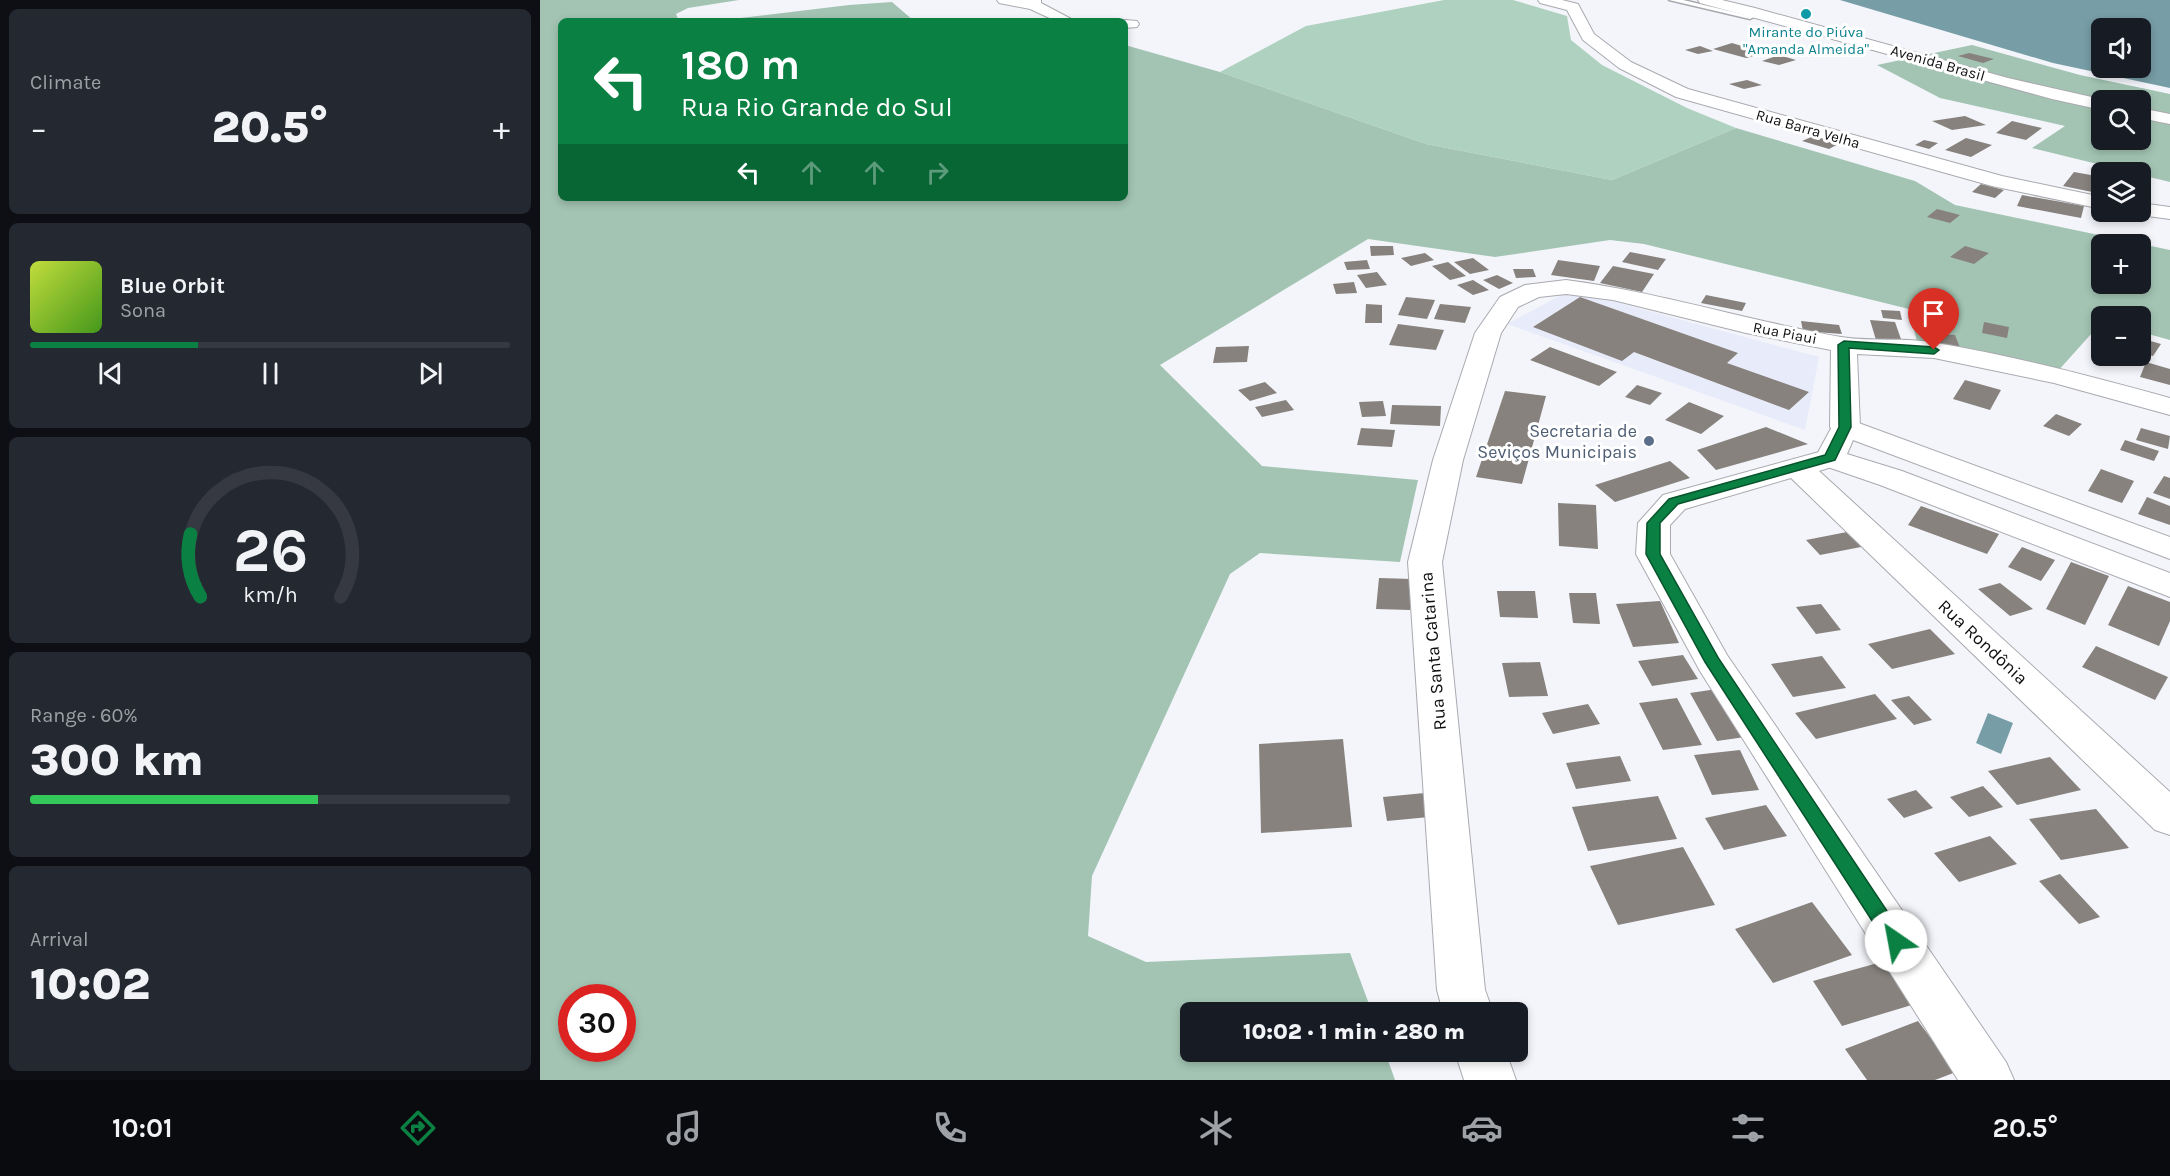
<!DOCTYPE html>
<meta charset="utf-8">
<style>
body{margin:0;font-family:Karla,sans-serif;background:#242831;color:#f1f3f6;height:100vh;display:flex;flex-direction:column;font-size:22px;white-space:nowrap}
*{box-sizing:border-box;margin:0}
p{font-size:20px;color:#9ea1a6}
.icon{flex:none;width:33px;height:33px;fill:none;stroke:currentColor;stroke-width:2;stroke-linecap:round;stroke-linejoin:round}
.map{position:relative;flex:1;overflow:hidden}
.sheet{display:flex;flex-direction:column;gap:9px;padding:9px;background:#0d0f14;width:540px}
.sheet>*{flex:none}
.guide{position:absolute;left:18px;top:18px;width:570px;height:183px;border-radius:9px;box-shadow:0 3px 9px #0003;background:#0b8043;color:#fff;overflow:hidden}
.fabs{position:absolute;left:1551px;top:18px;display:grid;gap:12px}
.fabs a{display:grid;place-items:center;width:60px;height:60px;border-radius:9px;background:#171b24;box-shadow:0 3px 9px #0003;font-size:30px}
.speed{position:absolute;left:18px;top:984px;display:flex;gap:12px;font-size:30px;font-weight:700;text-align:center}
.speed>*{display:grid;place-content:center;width:78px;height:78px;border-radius:50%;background:#171b24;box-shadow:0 3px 9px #0003;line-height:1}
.speed .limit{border:9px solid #d22;background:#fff;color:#111}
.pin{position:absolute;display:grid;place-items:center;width:51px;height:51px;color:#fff;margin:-62px -26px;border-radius:50% 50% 50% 0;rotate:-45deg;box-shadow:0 0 6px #0007}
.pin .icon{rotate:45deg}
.me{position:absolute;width:66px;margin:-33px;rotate:327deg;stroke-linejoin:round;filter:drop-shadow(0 0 4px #0008)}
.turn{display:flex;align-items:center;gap:21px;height:126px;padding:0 24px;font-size:27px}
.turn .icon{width:78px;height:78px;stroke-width:2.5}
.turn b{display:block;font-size:42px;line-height:51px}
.lanes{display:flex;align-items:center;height:57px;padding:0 24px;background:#0003;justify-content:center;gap:30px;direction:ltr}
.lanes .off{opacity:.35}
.big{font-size:45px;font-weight:800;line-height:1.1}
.sheet .card{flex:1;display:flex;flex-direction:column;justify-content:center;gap:9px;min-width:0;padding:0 21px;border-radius:9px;background:#242831}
.sheet .dial{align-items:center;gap:0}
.dial svg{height:156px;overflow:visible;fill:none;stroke:#363941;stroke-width:7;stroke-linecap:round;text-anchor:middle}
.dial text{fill:#f1f3f6;stroke:none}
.song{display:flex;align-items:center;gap:18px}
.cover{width:72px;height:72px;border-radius:9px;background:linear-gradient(135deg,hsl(70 70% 55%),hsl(100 70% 35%))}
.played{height:6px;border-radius:3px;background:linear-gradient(90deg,#0b8043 35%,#363941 35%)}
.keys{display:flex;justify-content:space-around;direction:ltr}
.heat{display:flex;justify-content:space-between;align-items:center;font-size:33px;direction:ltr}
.charge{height:9px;border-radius:4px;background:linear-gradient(90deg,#34c759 60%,#363941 0)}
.trip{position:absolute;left:640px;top:1002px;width:348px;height:60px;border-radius:9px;background:#171b24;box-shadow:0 3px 9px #0003;font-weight:800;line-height:60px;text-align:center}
.tabs{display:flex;height:96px;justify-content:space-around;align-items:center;background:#090b0e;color:#9ea1a6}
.tabs .icon{width:42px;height:42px}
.tabs .current{color:#0b8043}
.tabs b{font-size:27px;color:#f1f3f6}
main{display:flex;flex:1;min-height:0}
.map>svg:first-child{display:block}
.built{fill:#e8ebf9}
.green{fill:#afd1bf}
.forest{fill:#a3c4b3;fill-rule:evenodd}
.water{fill:#779da6;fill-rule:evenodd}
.building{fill:#87827d}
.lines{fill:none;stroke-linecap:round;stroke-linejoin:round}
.service-casing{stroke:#a9aab0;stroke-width:3}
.minor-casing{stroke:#a9aab0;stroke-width:2}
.tertiary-casing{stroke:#a9aab0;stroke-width:2}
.secondary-casing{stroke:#a9aab0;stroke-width:2}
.service{fill:#fff;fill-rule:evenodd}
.minor{fill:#fff;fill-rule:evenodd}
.tertiary{fill:#fff;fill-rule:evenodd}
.secondary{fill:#fff;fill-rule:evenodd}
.route{fill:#0b8043;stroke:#07532c;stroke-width:1.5}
.culture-dot{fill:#0f9aa8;stroke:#fff;stroke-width:2}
.service-dot{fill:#5c6f8a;stroke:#fff;stroke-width:2}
.labels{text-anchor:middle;stroke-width:6;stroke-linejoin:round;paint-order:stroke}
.far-culture-label{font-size:15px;fill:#0d838f;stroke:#fff}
.far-street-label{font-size:15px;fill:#0e0e11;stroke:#fff}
.service-label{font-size:18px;fill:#4e5e75;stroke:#fff;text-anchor:end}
.street-label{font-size:18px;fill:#0e0e11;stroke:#fff}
</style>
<main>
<section class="sheet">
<div class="card"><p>Climate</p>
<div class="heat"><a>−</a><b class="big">20.5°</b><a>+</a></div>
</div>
<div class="card">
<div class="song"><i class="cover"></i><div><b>Blue Orbit</b><p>Sona</p></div></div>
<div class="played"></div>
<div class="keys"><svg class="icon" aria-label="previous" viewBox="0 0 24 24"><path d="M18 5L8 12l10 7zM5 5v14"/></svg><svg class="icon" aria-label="pause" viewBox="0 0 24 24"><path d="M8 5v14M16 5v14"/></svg><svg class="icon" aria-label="next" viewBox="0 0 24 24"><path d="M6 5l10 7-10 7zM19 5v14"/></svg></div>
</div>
<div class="card dial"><svg viewBox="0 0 100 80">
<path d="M14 69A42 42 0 1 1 86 69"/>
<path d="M14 69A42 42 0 0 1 9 37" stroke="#0b8043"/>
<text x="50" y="56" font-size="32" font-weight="700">26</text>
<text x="50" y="72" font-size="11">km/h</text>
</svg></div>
<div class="card"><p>Range · 60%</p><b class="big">300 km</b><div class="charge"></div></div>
<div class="card"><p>Arrival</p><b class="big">10:02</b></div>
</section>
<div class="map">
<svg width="1630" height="1080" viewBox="0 0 1630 1080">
<rect width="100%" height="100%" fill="#f3f5fb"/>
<!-- built -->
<path class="built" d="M1023,294L1068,300L1279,357L1265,430L967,324Z"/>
<!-- green -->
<path class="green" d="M904,0H973L1027,16L1031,40L1062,65L1147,108L1196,128L1072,180L886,144L680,72L766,26Z"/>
<!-- forest -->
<path class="forest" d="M0,0H199L148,8L136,14L138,19L175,21L309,5L352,2L374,21H21V198H585V45L680,72L886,144L1072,180L1196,128L1375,181L1415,205L1630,250V340L1601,332L1600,316H1562L1561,323L1517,372L1378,346L1369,309L1104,244L1070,240L955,257L828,239L620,365L722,466L878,480L860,562L720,553L690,574L552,876L548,936L606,962L810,953L832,1012H651V1052H845L855,1080H0ZM1562,244H1600V284H1562ZM32,998H82V1048H32Z
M1432,45L1540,75L1630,94V182L1601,175L1600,172H1590L1492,148L1525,126L1400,98L1337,65ZM1562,100H1600V140H1562Z"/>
<!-- water -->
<path class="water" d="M1300,0H1630V88L1513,63ZM1562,28H1600V68H1562Z
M1448,713L1473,723L1461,754L1436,743Z"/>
<!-- building -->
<path class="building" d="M1192,43L1225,53L1206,58L1173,49Z
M1160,46L1173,51L1158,54L1145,50Z
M1429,53L1454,59L1443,63L1418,56Z
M1239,55L1256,60L1239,65L1222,61Z
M1207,80L1222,85L1204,89L1189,84Z
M1425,116L1446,125L1412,130L1392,121Z
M1472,121L1502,128L1486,140L1456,133Z
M1276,135L1302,142L1289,149L1262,141Z
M1426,138L1452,145L1431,157L1405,150Z
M1384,140L1398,143L1389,149L1375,145Z
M1534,172L1562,177V194L1523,186Z
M1441,184L1464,190L1455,198L1432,192Z
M1482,195L1544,206L1541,218L1477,206Z
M1397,209L1420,215L1410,223L1387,217Z
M830,246H853L854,255L831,256Z
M1425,246L1449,253L1434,264L1410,257Z
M1090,252L1126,259L1118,270L1082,262Z
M885,253L894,260L871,266L861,258Z
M933,258L949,270L930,274L914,262Z
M827,260L830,269L807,270L804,262Z
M1018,260L1060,266L1054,281L1011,275Z
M908,262L926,276L910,280L892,266Z
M1073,266L1114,274L1102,292L1060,283Z
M973,269H993L996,277L976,278Z
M837,272L847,285L826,288L817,275Z
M957,275L973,283L959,289L943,280Z
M933,280L949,290L933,295L917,285Z
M814,282L817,293L796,294L793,284Z
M1166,295L1206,303L1202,311L1161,303Z
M866,297L895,300L887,319L858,315Z
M1040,297L1198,353L1187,363L1269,392L1249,410L1094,352L1082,361L993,327Z
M826,304L842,305V323H825Z
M900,304L931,307L925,323L894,319Z
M1341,310L1360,311L1362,320L1343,318Z
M1330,320L1355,322L1362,342L1336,340Z
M1261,321L1299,325L1302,334L1263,331Z
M1444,322L1469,327L1467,338L1442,333Z
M858,324L904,330L896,350L849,345Z
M1395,334L1415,335L1421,350L1401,348Z
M1600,338L1621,344L1613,356L1600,353Z
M709,346L707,362L673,363L676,347Z
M1010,347L1077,372L1059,386L990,360Z
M1606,362L1630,369V385L1600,377Z
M1425,380L1461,390L1450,410L1413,399Z
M725,382L737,393L710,401L698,390Z
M1097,385L1122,393L1110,405L1085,397Z
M965,391L1006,396L982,484L936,477Z
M746,400L754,410L722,417L715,407Z
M843,401L846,416L822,417L819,402Z
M1149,402L1184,416L1161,434L1125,420Z
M852,405L901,406L900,426L850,424Z
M1516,414L1542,424L1529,436L1503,426Z
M1226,427L1268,444L1176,470L1157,450Z
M821,428L855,430L852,447L817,445Z
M1601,428L1630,436L1628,449L1596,440Z
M1585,440L1619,451L1614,461L1580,450Z
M1130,461L1150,478L1075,502L1055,485Z
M1561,469L1594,481L1582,503L1548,491Z
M1624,476L1630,478V499L1613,493Z
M1607,497L1630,506V525L1598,514Z
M1018,503L1056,505L1058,549L1019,546Z
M1381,506L1459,534L1447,554L1368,525Z
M1312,531L1326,546L1280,555L1266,540Z
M1482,547L1515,560L1501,581L1468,567Z
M1531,562L1569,576L1545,625L1506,609Z
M839,578L872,579L870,610L836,609Z
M1460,583L1493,609L1470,616L1438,589Z
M1588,586L1630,602V621L1619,646L1568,625Z
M957,591H995L998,618L960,617Z
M1029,593H1056L1060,624L1033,623Z
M1120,601L1139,643L1093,647L1076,604Z
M1281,604L1301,630L1276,634L1256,607Z
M1390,629L1415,654L1352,669L1328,644Z
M1556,646L1628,677L1615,700L1542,667Z
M1143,655L1158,679L1112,686L1098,661Z
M1282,656L1306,688L1253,697L1231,664Z
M1000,662L1008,696L969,697L962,663Z
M1177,689L1205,737L1177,741L1150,693Z
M1335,694L1357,719L1276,739L1255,713Z
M1369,696L1392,720L1374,725L1351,700Z
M1137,698L1162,745L1123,750L1099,703Z
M1048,704L1060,724L1013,734L1002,713Z
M803,739L812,827L721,833L719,744Z
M1200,750L1219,790L1172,795L1154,755Z
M1080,756L1091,781L1036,789L1026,763Z
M1510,757L1541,790L1477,805L1448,771Z
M1443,786L1463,807L1429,817L1410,797Z
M1376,790L1393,808L1364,818L1347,799Z
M895,792L900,816L847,821L843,797Z
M1118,796L1137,839L1048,851L1032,807Z
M1226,805L1247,836L1184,850L1165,818Z
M1556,809L1589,848L1521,860L1489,819Z
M1450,836L1477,864L1419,882L1394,853Z
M1143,847L1175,905L1078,925L1050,866Z
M1520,874L1560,917L1539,924L1499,881Z
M1272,902L1312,955L1233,983L1195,929Z
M1345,961L1375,1004L1302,1026L1273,981Z
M1378,1021L1416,1072L1395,1080H1327L1305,1049Z"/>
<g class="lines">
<defs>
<path id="service" d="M1129,0H1143L1214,17L1210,19Z"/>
<path id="minor" d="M457,0H501V3L535,21H516L490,9L459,3Z
M998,0H1022L1038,4L1054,34L1091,62L1148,89L1462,176L1562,197V209L1452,186L1136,97L1079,68L1043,40L1027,10L1000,3Z
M585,20L597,21L599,24L597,27L585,28V21H580Z
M1600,203L1630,207V219L1592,214L1591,212H1600Z
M1026,280C1119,292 1209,321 1301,337C1332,342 1365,337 1396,343C1475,356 1553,377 1630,398V415L1514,383L1394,358L1317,354L1320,427L1315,433L1305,436L1295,433L1290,427L1291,350L1206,333L1073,300L1026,294L999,297L978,307L961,333L923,460L902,562L945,990L953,1012H903L897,990L868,562L893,460L935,333L960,297L985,285Z
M1290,449L1301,452L1305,458L1301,464L1279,471L1630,792V835L1615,830L1251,478L1145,509L1130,525V554L1187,655L1466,1062L1474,1080H1418L1160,671L1096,554L1098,523L1123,495Z
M915,1052H966L976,1080H924Z"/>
<path id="tertiary" d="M1305,418L1630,537V559L1313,440L1307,454L1362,471L1630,573V597L1340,485L1279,464L1275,458L1295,421Z"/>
<path id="secondary" d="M1158,0H1182L1215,8L1468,78L1565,100H1562V110L1512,99L1160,3Z
M1600,108L1630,114V124L1600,118Z"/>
</defs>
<!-- service casing -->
<use href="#service" class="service-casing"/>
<!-- minor casing -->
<use href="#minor" class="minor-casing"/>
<!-- tertiary casing -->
<use href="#tertiary" class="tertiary-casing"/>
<!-- secondary casing -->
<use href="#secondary" class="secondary-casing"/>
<!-- service -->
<use href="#service" class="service"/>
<!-- minor -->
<use href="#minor" class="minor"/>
<!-- tertiary -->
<use href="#tertiary" class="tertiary"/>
<!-- secondary -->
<use href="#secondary" class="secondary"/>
</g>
<!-- route -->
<path class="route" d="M1304,341L1394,347L1399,350L1394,354L1309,348L1311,427L1295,460L1138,504L1120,523V554L1179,659L1363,935L1366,941L1363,947L1356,949L1349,947L1165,662L1106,554L1107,523L1129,499L1285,455L1299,427L1298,345Z"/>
<!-- markers -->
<circle class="culture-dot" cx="1266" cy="14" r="6"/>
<circle class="service-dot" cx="1109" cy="441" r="6"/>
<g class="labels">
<!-- far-culture labels -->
<g class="far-culture-label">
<text x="1266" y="37">Mirante do Piúva<tspan x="1266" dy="17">"Amanda Almeida"</tspan></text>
</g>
<!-- far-street labels -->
<g class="far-street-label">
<text transform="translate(1398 63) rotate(16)" y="5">Avenida Brasil</text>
<text transform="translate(1268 129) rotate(16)" y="5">Rua Barra Velha</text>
<text transform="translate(1245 333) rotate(11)" y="5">Rua Piaui</text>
</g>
<!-- service labels -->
<g class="service-label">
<text x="1097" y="437">Secretaria de<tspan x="1097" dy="21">Seviços Municipais</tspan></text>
</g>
<!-- street labels -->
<g class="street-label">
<text transform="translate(1443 642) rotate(43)" y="6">Rua Rondônia</text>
<text transform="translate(893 651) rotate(-95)" y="6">Rua Santa Catarina</text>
</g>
</g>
</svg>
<div class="fabs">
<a><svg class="icon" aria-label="sound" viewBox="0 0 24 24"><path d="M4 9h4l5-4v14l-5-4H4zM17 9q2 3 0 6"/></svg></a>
<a><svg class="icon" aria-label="search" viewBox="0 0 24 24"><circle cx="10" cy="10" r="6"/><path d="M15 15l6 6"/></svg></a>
<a><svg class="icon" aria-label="layers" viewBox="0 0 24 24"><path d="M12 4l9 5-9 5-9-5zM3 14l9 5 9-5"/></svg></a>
<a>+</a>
<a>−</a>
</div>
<div class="speed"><div class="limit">30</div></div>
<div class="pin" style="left:1394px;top:350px;background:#d93025"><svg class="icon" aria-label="arrive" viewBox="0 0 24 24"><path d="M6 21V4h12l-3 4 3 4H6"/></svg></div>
<svg class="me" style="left:1356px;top:941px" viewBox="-20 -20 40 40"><circle r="19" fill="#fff"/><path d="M0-13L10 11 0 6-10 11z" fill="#0b8043"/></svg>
<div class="trip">10:02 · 1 min · 280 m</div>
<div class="guide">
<div class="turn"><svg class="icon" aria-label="left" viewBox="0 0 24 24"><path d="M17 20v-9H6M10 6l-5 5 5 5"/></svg><div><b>180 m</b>Rua Rio Grande do Sul</div></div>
<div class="lanes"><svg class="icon" aria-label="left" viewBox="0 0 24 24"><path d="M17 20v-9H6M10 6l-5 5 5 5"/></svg><svg class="icon off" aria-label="ahead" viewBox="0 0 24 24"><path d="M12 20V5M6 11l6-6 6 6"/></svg><svg class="icon off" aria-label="ahead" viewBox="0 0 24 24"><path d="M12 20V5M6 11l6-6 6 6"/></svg><svg class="icon off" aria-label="right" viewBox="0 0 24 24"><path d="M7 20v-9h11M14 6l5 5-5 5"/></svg></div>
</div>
</div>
</main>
<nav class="tabs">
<b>10:01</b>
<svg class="icon current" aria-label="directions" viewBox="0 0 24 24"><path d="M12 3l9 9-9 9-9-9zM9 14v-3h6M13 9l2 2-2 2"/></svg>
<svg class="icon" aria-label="music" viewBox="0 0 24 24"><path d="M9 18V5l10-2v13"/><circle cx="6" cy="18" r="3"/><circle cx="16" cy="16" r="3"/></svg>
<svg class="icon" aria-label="phone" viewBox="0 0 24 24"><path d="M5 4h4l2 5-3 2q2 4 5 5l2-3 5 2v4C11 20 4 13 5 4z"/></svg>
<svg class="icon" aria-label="climate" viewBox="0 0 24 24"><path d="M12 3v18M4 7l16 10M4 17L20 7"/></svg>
<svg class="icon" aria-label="car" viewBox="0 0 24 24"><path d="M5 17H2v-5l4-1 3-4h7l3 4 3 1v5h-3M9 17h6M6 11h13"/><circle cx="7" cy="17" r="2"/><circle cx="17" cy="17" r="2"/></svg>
<svg class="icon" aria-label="filters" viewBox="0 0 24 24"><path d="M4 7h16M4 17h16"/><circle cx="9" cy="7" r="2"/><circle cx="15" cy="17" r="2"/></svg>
<b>20.5°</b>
</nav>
